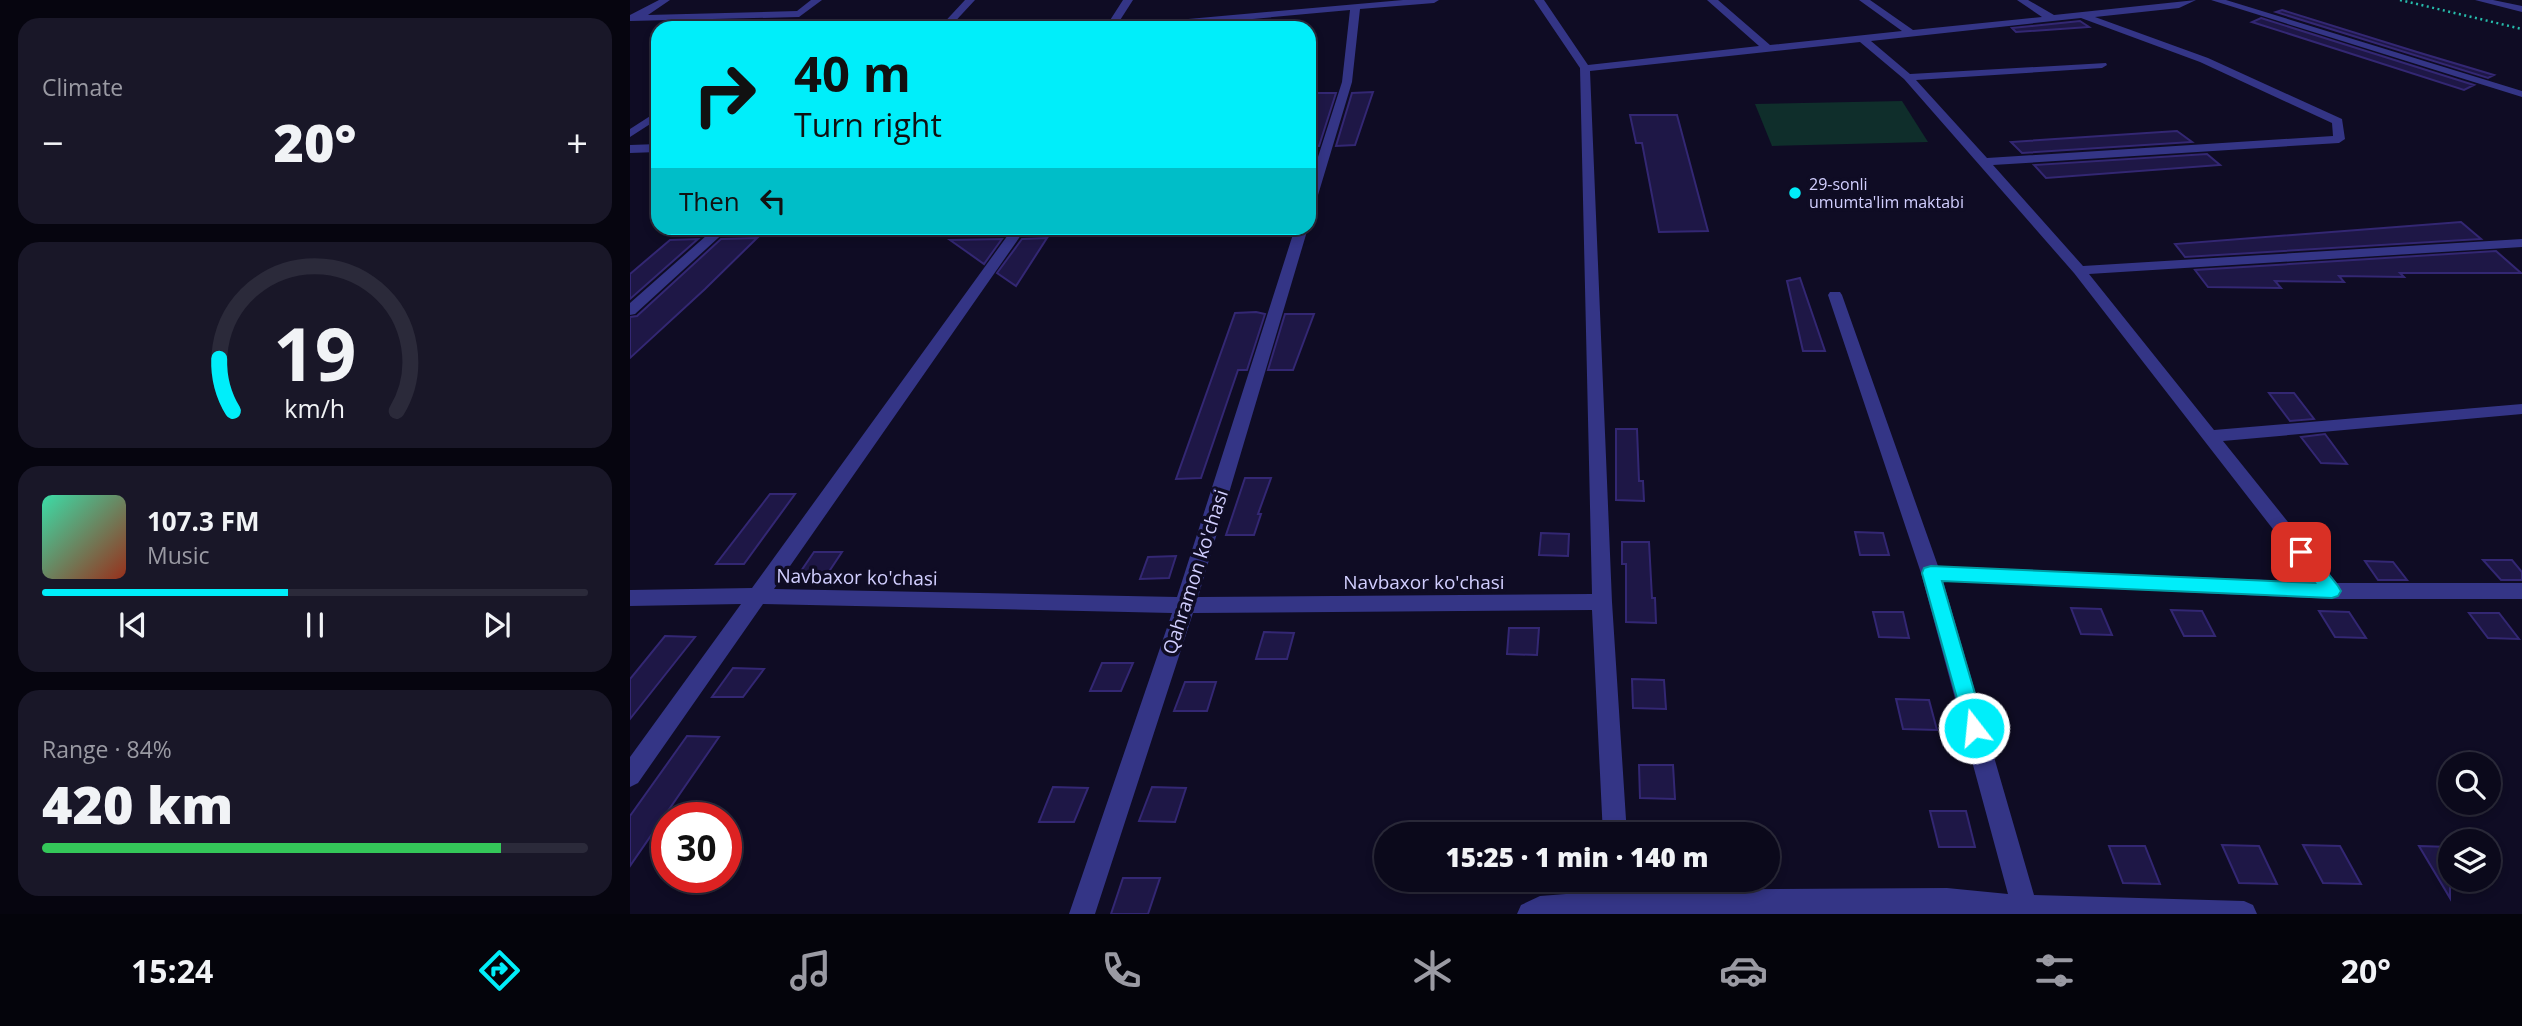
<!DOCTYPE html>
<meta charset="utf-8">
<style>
body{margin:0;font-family:"Open Sans",sans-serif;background:#191728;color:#f1f3f6;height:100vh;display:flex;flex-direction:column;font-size:26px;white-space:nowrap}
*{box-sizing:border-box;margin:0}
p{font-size:23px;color:#9a9aa3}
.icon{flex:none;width:38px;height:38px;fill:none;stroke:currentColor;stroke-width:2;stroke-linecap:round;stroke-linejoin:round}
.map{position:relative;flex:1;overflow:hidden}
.side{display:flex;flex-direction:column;gap:18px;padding:18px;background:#06050f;width:630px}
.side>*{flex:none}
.guide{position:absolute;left:21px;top:21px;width:665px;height:214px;border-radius:21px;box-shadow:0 4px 10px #0003,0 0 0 2px #2b2a3a;background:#00eefa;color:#111;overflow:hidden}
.controls{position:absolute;left:1808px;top:752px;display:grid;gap:14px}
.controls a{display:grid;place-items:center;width:63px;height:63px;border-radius:50%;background:#0b091b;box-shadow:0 4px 10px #0003,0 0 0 2px #2b2a3a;font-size:35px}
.speed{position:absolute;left:21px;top:802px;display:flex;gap:14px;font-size:35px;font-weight:700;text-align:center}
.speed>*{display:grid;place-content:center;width:91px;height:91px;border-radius:50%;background:#0b091b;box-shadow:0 4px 10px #0003,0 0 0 2px #2b2a3a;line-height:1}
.speed .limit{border:10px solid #d22;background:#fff;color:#111}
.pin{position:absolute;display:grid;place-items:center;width:60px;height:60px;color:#fff;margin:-30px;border-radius:14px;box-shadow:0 4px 10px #0006}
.me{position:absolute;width:77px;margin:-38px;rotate:344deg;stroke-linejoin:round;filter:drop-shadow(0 0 5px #0008)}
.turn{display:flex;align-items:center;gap:24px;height:147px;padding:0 28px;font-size:32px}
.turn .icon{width:91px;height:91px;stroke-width:2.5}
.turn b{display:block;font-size:49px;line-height:60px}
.then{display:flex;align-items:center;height:66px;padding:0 28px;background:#0003;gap:14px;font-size:26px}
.big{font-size:52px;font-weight:800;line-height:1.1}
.side .tile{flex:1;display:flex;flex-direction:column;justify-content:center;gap:10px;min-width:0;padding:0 24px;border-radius:21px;background:#191728}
.side .dial{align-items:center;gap:0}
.dial svg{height:182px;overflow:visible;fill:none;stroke:#2b2a3a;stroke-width:7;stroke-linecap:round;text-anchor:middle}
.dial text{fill:#f1f3f6;stroke:none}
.song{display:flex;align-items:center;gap:21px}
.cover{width:84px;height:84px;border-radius:10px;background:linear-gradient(135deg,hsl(160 70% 55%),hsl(10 70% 35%))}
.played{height:7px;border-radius:4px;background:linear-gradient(90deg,#00eefa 45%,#2b2a3a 45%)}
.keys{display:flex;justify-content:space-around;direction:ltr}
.heat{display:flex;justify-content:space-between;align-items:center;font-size:38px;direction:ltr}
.charge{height:10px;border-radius:5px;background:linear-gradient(90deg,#34c759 84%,#2b2a3a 0)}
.trip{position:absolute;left:744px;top:822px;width:406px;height:70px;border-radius:35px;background:#0b091b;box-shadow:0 4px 10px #0003,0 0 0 2px #2b2a3a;font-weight:800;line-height:70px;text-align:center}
.dock{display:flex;height:112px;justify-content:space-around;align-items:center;background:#04040b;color:#9a9aa3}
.dock .icon{width:49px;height:49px}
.dock .current{color:#00eefa}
.dock b{font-size:32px;color:#f1f3f6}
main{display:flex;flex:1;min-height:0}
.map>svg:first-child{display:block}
.green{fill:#0f2e2b}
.building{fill:#1e1746;stroke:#332773;stroke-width:2}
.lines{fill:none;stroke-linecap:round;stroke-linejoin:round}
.path{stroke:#26bcab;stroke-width:2.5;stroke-dasharray:2 3.5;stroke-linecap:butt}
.minor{fill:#343586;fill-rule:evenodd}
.route{fill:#00eefa;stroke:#009ba2;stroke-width:2}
.poi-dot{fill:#00eefa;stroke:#0f0c24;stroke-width:2.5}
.labels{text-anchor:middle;stroke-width:7;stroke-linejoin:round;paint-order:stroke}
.far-poi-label{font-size:16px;fill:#d2cfff;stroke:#0f0c24;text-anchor:start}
.street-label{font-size:19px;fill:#d2cfff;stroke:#0f0c24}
</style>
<main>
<section class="side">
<div class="tile"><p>Climate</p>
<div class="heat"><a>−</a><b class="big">20°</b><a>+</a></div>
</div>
<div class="tile dial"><svg viewBox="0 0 100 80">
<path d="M14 69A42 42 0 1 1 86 69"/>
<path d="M14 69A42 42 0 0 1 8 46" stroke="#00eefa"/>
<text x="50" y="56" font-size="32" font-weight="700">19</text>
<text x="50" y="72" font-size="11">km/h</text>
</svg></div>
<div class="tile">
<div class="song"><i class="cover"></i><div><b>107.3 FM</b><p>Music</p></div></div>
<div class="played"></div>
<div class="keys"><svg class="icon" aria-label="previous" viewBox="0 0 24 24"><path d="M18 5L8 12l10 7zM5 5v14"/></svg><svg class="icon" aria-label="pause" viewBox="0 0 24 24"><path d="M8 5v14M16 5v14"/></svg><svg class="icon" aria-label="next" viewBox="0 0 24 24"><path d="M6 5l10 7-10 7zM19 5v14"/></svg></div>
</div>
<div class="tile"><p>Range · 84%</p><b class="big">420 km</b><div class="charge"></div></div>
</section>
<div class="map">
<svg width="1892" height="914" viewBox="0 0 1892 914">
<rect width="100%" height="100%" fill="#0f0c24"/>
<!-- green -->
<path class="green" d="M1272,101L1298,142L1142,146L1125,104Z"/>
<!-- building -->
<path class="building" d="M1652,10L1787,52L1864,75L1858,78L1646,12Z
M1631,18L1844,85L1834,90L1622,22Z
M1450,21L1459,27L1386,32L1382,28Z
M743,92L725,145L706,146L722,93Z
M682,93H706L689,146H679V102Z
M1000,115H1047L1078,231L1029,232L1012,143H1006Z
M1547,131L1562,142L1392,153L1381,142Z
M1577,154L1590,165L1416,178L1404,165Z
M1831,222L1851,239L1555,257L1545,244Z
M127,238L75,289L0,358V317L7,316L91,239Z
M417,238L386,286L367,273L392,239Z
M68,239L0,299V274L40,240Z
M372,239L354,264L320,240Z
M1866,251L1891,273H1770L1774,277L1709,276L1714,282L1645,281L1651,288L1578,287L1565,270Z
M1170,278L1195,351H1173L1157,281Z
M626,312L635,314L617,370H608L571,478L546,479L605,313Z
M655,314H684L663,370H638Z
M1639,393H1664L1684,419L1660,421Z
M986,429H1007L1009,481H1013L1014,501L986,500Z
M1695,434L1717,464L1691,463L1671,437Z
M615,478H641L628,514H631L624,535H596Z
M140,494H165L114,564H86Z
M1225,532L1253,533L1259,555H1230Z
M911,533L939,534L938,556L909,555Z
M992,542H1019L1022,598H1025L1026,623L996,622V564H992Z
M184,552H212L198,573L169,574Z
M546,556L539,578L510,579L518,557Z
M1853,560H1882L1892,572V580H1871Z
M1735,561L1763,562L1777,580H1748Z
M1441,608L1471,609L1482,635L1451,634Z
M1541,610L1572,611L1585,636H1554Z
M1689,611L1719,612L1736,638L1705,637Z
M1243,612H1273L1279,638L1249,637Z
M1839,613H1869L1889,639L1858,638Z
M879,628H909L907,655L877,654Z
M634,632L664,633L657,659H626Z
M35,636L65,637L0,719V679Z
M472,663H503L491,691H460Z
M103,668L134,669L113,697H82Z
M1002,679L1034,680L1036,709L1003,708Z
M555,682H586L577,711H544Z
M1266,699L1299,700L1307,730L1273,729Z
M57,736L89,737L0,866V816Z
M1009,765H1043L1045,799L1010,798Z
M423,787L458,788L444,822H409Z
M522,787L556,788L545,822L509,821Z
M1300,811H1336L1345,847H1309Z
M1592,845L1629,846L1647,884L1609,883Z
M1673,845L1710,846L1731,884L1693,883Z
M1479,846H1515L1530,884L1493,883Z
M1789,846L1820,847V898Z
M493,878H530L518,914H481Z"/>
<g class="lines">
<!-- path -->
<path class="path" d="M1770,0L1892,29"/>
<!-- minor -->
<path class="minor" d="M29,0H40L18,15L167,11L181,0H192L169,17L0,21V15Z
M335,0H345L319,28H309Z
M493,0H503L485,28H475Z
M773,0H809L804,3L730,9L722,82L685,205L679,209V185L712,82L720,10L523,28H486L491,25Z
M904,0H914L958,65L1129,46L1077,0H1088L1140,45L1272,31L1229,0H1240L1283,30L1412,17L1387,0H1398L1424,15L1566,0L1549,8L1465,17L1578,58L1712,119L1715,139L1709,143L1363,165L1453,266L1892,239V247L1459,274L1584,430L1892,404V414L1593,441L1707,583H1892V599H1702L1313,581L1404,895L1614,901L1623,905L1627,914H887L891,905L910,896L975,891L974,880H1000V890L1317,888L1378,894L1291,573L1198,295L1200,292H1210L1212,295L1308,566L1684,582L1444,273L1274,79L1230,42L960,71L982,602L997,835H973L962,610L563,613L465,914H439L542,613L133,604L8,783L0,787V757L111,604L0,606V590L122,588L383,228H396L144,589L547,597L665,228H678L568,597L962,594L950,68ZM1451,18L1570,62L1702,123L1703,136L1357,158L1286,80L1472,68L1477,65L1476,63L1280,74L1241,41Z
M1581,0H1596L1892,91V97Z
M1845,0H1863L1892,6V12Z
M28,111V119L0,137V129Z
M28,144V152L0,153V145Z
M85,228H99L5,314L0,315V303Z"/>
</g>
<!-- route -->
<path class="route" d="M1671,546L1677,547L1708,586L1711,591L1708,596L1702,598L1312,581L1355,728L1352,734L1344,737L1337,734L1292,573L1294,568L1301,566L1685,583L1662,552L1665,547Z"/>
<!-- markers -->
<circle class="poi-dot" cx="1165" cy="193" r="7"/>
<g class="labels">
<!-- far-poi labels -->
<g class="far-poi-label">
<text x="1179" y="190">29-sonli<tspan x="1179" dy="18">umumta'lim maktabi</tspan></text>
</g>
<!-- street labels -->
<g class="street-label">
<text transform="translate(565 572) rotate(-72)" y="7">Qahramon ko'chasi</text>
<text transform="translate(227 577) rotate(1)" y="7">Navbaxor ko'chasi</text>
<text x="794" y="589">Navbaxor ko'chasi</text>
</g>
</g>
</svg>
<div class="controls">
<a><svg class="icon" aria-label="search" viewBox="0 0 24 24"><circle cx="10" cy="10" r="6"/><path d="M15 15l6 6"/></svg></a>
<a><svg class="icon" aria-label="layers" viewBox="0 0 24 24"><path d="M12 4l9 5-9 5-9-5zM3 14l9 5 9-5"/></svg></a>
</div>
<div class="speed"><div class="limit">30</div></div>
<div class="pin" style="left:1671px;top:552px;background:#d93025"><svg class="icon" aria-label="arrive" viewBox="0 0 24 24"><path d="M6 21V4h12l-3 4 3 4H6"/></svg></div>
<svg class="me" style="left:1344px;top:728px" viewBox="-20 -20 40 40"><circle r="17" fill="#00eefa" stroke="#fff" stroke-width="3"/><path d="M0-11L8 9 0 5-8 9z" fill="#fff"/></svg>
<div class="trip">15:25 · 1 min · 140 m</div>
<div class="guide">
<div class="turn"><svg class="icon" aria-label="right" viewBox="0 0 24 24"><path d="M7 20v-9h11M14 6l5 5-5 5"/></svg><div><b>40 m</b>Turn right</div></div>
<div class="then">Then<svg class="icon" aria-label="left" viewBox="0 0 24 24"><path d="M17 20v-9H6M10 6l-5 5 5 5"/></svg></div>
</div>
</div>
</main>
<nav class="dock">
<b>15:24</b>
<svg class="icon current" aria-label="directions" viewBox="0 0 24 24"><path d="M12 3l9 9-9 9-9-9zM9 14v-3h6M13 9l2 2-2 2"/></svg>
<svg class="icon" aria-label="music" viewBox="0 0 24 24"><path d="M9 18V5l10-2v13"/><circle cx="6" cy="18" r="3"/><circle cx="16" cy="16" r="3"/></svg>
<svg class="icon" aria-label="phone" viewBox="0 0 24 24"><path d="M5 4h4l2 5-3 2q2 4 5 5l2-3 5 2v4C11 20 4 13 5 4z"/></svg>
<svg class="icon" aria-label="climate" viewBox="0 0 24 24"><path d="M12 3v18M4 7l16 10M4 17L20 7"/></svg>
<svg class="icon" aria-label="car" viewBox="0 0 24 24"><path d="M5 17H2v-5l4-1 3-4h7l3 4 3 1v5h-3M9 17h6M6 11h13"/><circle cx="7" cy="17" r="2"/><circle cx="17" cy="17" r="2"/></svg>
<svg class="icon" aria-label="filters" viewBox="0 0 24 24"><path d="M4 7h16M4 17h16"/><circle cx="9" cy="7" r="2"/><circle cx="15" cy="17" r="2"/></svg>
<b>20°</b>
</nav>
